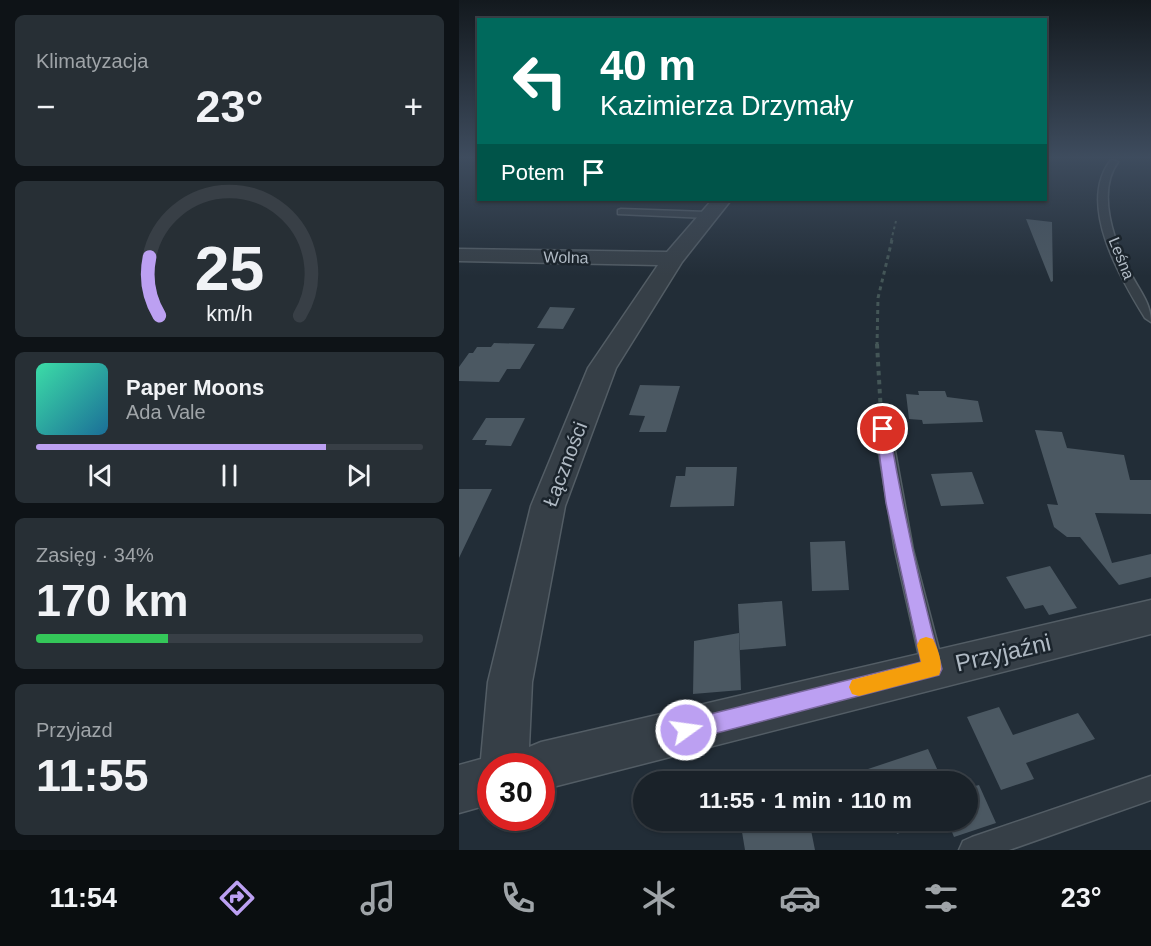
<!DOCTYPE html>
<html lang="pl">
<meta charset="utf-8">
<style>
body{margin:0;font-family:Arial,sans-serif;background:#272f35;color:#f1f3f6;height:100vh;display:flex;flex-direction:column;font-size:22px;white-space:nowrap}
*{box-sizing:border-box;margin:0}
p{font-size:20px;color:#9fa4a8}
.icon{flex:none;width:33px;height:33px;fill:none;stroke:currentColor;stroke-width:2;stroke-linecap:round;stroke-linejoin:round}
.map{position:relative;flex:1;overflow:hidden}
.drawer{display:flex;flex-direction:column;gap:15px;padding:15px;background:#0e1317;width:459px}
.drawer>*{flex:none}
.banner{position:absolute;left:18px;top:18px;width:570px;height:183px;border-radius:0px;box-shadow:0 2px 4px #0004,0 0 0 2px #383f46;background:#00695c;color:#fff;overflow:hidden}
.speed{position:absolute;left:18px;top:753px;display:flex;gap:12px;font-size:30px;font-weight:700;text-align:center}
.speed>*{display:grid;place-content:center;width:78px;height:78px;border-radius:50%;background:#1a2229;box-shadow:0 2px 4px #0004,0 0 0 2px #383f46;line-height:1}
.speed .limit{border:9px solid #d22;background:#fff;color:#111}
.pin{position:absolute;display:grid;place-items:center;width:51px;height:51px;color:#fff;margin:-26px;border:3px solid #fff;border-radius:50%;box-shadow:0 2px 6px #0007}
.me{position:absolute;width:66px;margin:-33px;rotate:76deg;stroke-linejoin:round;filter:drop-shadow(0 0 4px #0008)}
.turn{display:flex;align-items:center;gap:21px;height:126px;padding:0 24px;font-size:27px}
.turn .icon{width:78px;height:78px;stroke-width:2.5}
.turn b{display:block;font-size:42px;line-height:51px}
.then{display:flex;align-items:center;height:57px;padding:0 24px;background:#0003;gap:12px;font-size:22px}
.big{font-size:45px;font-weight:600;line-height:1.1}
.drawer .tile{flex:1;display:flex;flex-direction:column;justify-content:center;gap:9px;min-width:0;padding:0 21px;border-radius:9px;background:#272f35}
.drawer .dial{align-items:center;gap:0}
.dial svg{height:156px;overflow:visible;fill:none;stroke:#383f46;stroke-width:7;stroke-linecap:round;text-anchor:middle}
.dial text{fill:#f1f3f6;stroke:none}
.song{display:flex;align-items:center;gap:18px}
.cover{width:72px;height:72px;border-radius:9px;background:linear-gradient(135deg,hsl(160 70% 55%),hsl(200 70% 35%))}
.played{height:6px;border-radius:3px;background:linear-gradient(90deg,#bca0f2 75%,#383f46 75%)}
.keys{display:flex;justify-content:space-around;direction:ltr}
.heat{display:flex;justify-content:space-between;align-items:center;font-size:33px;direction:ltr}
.charge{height:9px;border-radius:4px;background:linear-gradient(90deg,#34c759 34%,#383f46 0)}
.trip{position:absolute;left:174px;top:771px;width:345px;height:60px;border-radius:30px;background:#1a2229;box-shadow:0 2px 4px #0004,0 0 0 2px #383f46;font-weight:600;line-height:60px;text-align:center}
.tab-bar{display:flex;height:96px;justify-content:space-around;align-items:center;background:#0a0e10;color:#9fa4a8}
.tab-bar .icon{width:42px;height:42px}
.tab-bar .current{color:#bca0f2}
.tab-bar b{font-size:27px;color:#f1f3f6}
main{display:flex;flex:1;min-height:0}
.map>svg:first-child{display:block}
.building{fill:#4b5862}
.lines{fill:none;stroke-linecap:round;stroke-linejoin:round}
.service-casing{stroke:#535d65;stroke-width:3}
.minor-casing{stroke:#535d65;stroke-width:3}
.path-far2{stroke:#445657;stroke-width:2;stroke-dasharray:3 3;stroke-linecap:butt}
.path-far1{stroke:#445657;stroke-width:3;stroke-dasharray:4 4;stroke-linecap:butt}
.path{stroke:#445657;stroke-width:4;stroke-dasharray:4.5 4.5;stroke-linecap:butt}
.service{fill:#363f47;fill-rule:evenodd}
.minor{fill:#363f47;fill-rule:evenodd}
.route{fill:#bca0f2;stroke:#7a689d;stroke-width:1.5}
.slow{fill:#f59e0b}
.labels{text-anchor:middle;stroke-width:5;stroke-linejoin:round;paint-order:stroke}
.far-street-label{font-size:16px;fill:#b0bac4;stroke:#1b242c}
.street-label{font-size:20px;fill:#b0bac4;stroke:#1b242c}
.near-street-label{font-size:24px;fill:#b0bac4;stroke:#1b242c}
</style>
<main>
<section class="drawer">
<div class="tile"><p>Klimatyzacja</p>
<div class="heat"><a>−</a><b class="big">23°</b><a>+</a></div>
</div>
<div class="tile dial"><svg viewBox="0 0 100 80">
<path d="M14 69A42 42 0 1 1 86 69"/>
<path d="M14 69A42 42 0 0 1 9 39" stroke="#bca0f2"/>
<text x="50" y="56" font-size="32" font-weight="700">25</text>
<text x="50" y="72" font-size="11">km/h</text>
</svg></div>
<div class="tile">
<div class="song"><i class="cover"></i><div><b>Paper Moons</b><p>Ada Vale</p></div></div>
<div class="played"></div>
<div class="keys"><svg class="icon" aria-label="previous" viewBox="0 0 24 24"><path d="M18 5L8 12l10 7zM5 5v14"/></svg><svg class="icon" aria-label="pause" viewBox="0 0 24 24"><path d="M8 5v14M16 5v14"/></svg><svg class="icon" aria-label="next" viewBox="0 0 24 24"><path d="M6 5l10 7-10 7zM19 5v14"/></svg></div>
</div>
<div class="tile"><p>Zasięg · 34%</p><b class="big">170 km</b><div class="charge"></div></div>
<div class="tile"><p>Przyjazd</p><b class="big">11:55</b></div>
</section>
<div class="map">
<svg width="692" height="850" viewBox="0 0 692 850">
<rect width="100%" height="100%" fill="#222d37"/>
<!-- building -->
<path class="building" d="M567,219L593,222L594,281L592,282Z
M91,307L116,308L104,329L78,328Z
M35,343L76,344L61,369H48L40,382L0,381V367L10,353H14L18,347H32Z
M181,385L221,386L207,432H180L186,416L170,415Z
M459,391H486L488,397L519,401L524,422L464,424L463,420L450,419L447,394L460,395Z
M27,418H66L52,446L26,445L28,440H13Z
M576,430L603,432L608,448L665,455L671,480H692V514L636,513L653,563L692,554V577L660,585L621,537H608L595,527L588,504L599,505Z
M227,467H278L275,506L211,507L217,476H226Z
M513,472L525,504L482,506L472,474Z
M0,489H33L0,558Z
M386,541L390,590L353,591L351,542Z
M591,566L618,608L590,615L584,605L566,609L547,577Z
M323,601L327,646L281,650L279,604Z
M280,633L282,690L234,694L235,641Z
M540,707L554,735L619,713L636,739L567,763L575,779L542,790L508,717Z
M469,749L484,782H390L388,776Z
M520,785L537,823L495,837L488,820H508V788Z
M281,820H350L356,850H286Z
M404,820H475L438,834L434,822L410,830Z"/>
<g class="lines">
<defs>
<path id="service" d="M652,160L659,162C637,192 655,242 671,272C679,289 692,302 692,322L686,318C662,279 617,204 652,160Z
M162,209L248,212L253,215L248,218L159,214V210Z
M424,424L432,429L454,550L485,669L481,676L474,679L467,676L463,669L436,550L416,429Z
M692,776V800L550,850H500L504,841L513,837Z"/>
<path id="minor" d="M253,200H272L223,262L157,368L106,506L73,682L70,747L82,742L692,600V634L82,790V766H32V804L0,813V765L22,759L29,682L72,506L129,368L199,265L0,261V249L208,252Z"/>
</defs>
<!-- service casing -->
<use href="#service" class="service-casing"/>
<!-- minor casing -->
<use href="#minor" class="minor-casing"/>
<!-- path-far2 -->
<path class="path-far2" d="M432,241L437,221"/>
<!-- path-far1 -->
<path class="path-far1" d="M418,346L419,298L433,240"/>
<!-- path -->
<path class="path" d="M418,344L422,413"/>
<!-- service -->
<use href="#service" class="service"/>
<!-- minor -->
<use href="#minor" class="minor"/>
</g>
<!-- sky -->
<linearGradient id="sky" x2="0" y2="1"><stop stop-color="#13191e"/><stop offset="0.57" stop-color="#3e4c5e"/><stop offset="1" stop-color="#3e4c5e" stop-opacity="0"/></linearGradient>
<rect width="692" height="276" fill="url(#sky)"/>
<!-- route -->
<path class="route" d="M424,425L430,429C444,510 461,589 483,669L480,675L227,741L219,738L216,730L219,723L227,720L462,662L427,503L417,429Z"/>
<!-- slow -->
<path class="slow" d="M467,637L474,639C479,649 485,665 480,675L400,696L393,694L390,687L393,680L462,662L458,645L461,639Z"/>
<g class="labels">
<!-- far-street labels -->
<g class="far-street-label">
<text transform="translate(107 257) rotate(1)" y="6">Wolna</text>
<text transform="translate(663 258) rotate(68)" y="6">Leśna</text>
</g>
<!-- street labels -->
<g class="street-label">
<text transform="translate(106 464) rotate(-69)" y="7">Łączności</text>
</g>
<!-- near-street labels -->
<g class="near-street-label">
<text transform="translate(544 653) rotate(-13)" y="8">Przyjaźni</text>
</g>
</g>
</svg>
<div class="speed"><div class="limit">30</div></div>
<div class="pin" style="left:424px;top:429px;background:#d93025"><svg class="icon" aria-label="arrive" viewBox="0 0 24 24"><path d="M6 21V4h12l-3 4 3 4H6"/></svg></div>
<svg class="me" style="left:227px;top:730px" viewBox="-20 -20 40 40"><circle r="17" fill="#bca0f2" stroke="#fff" stroke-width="3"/><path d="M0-11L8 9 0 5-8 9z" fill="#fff"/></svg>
<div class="trip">11:55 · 1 min · 110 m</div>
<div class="banner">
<div class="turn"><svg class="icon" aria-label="left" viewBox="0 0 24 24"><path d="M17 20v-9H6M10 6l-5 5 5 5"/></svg><div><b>40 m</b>Kazimierza Drzymały</div></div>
<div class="then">Potem<svg class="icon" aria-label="arrive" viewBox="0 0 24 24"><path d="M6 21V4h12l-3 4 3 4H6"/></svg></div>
</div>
</div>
</main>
<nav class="tab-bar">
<b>11:54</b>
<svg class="icon current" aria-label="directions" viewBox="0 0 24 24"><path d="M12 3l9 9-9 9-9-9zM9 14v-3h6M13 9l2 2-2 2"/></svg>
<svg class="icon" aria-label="music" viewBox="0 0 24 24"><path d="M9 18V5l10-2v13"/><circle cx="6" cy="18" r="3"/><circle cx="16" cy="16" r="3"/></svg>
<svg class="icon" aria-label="phone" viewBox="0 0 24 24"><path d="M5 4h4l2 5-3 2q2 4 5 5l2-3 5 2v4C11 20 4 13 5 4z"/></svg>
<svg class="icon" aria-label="climate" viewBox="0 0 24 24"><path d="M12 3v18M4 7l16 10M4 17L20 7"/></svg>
<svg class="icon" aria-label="car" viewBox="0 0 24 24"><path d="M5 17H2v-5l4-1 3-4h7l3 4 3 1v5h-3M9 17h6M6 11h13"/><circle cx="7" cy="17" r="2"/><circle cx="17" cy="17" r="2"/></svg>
<svg class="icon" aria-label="filters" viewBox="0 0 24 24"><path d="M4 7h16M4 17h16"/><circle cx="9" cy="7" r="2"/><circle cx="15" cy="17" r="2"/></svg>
<b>23°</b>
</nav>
